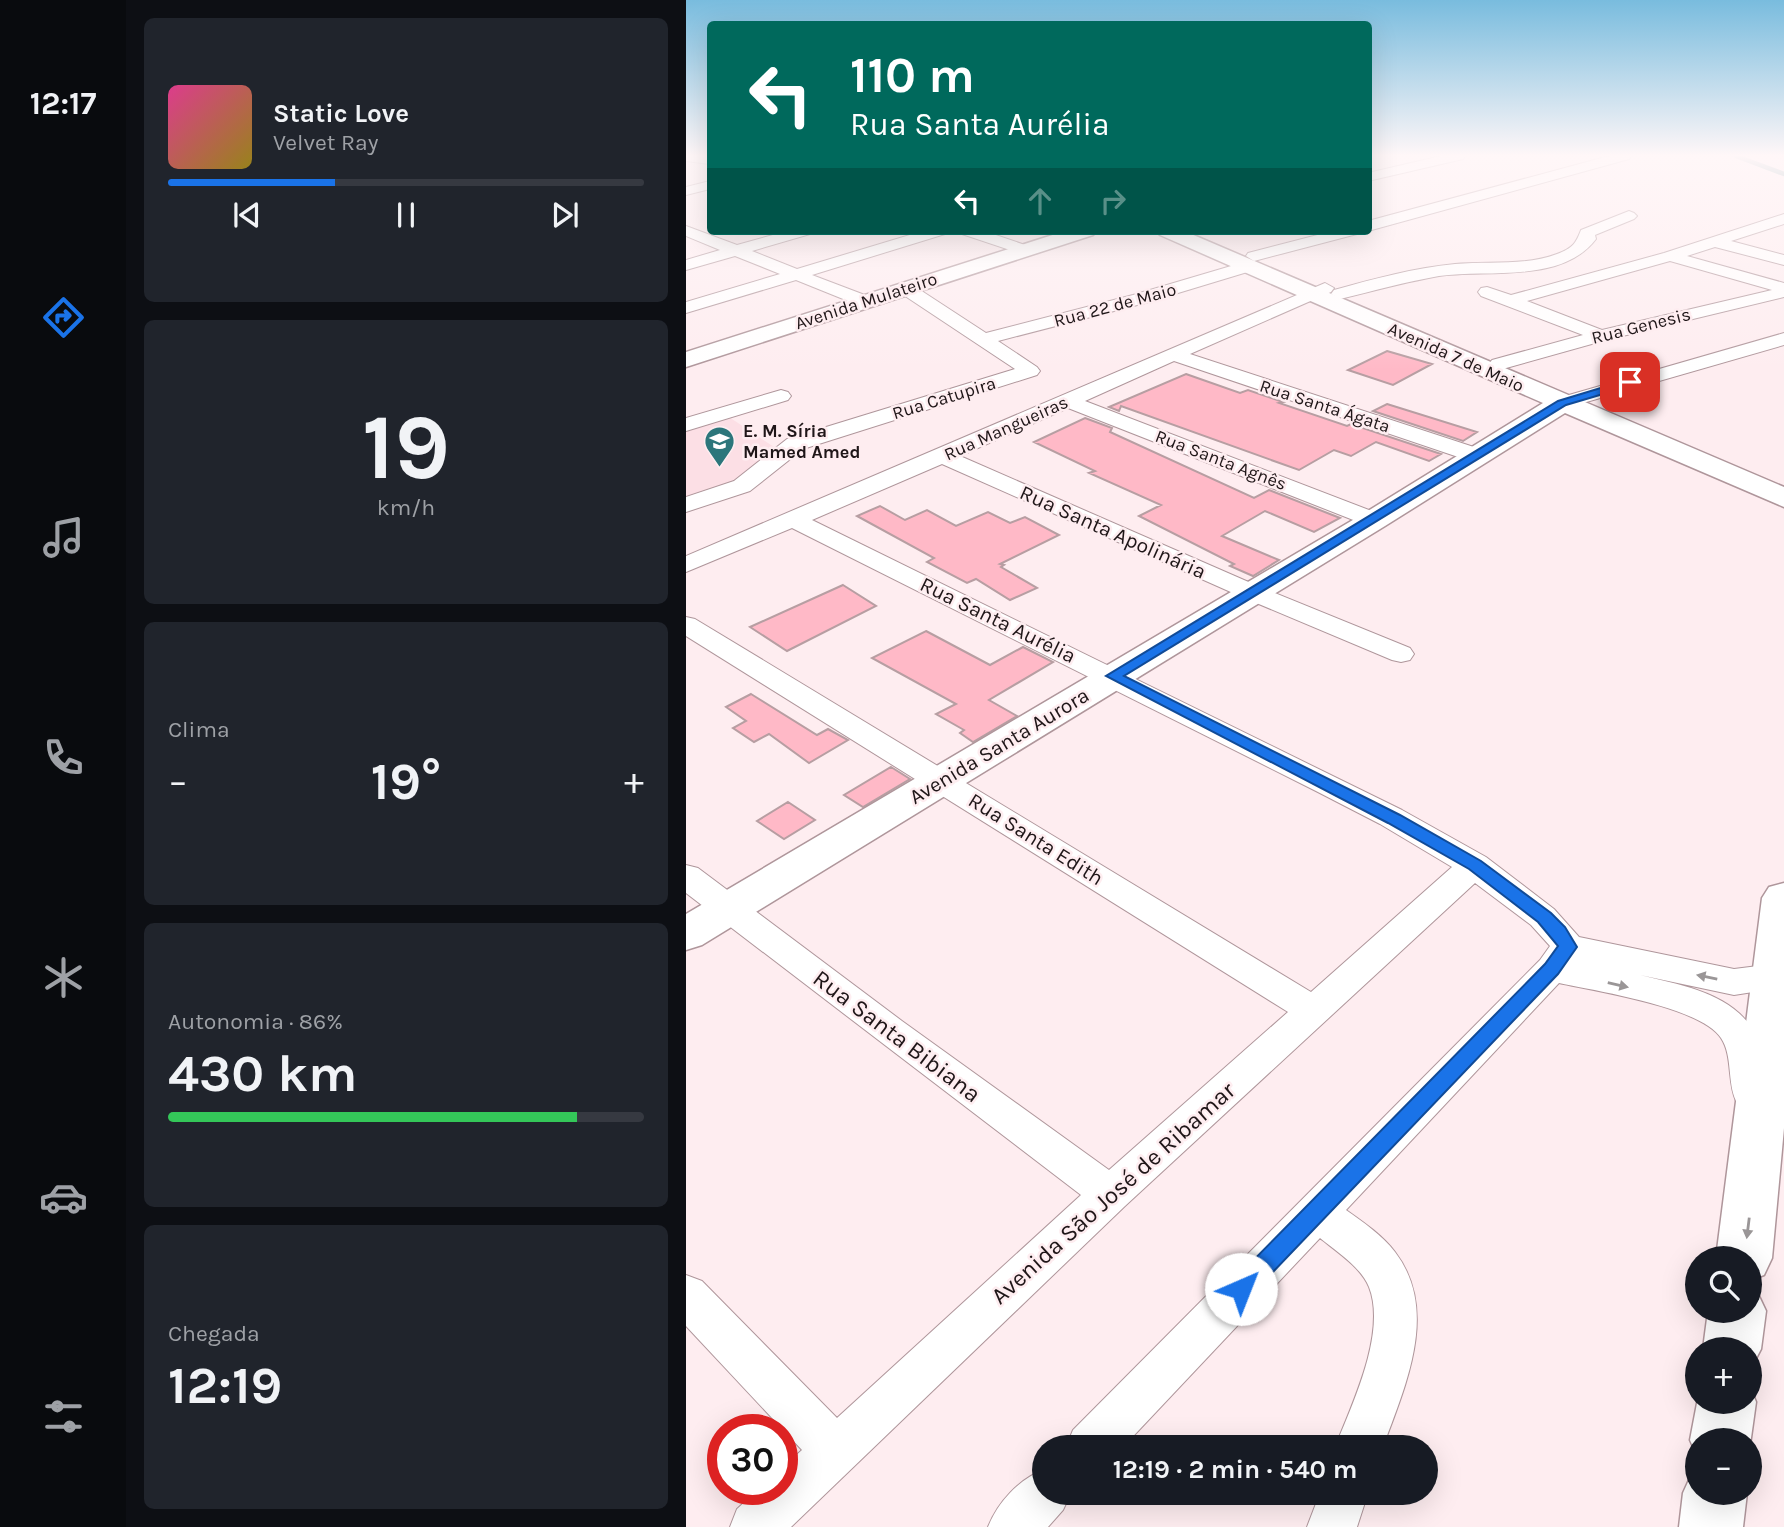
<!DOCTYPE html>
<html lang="pt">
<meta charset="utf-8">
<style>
body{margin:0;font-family:Karla,sans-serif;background:#20242c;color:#f1f3f6;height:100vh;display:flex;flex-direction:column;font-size:26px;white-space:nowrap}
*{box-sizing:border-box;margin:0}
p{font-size:23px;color:#9ea1a6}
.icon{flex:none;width:38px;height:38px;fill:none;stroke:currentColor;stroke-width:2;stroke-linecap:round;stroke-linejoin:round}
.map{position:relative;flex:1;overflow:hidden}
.drawer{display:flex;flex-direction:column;gap:18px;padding:18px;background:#0d0f14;width:560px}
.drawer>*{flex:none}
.top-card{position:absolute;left:21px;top:21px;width:665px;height:214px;border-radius:7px;box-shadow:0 7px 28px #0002;background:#00695c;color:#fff;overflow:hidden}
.fabs{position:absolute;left:999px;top:1246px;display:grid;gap:14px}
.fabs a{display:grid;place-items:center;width:77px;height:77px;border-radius:50%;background:#171b24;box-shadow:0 7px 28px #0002;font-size:35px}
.speed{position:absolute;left:21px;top:1414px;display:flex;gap:14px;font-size:35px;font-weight:700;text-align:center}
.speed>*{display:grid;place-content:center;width:91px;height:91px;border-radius:50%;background:#171b24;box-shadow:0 7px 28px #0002;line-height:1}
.speed .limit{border:10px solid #d22;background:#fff;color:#111}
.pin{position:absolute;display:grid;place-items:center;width:60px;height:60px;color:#fff;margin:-30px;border-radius:14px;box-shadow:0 4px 10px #0006}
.me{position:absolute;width:77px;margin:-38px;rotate:44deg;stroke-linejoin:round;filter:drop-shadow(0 0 5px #0008)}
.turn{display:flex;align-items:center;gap:24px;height:147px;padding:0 28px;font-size:32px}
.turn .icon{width:91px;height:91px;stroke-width:2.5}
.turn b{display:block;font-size:49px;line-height:60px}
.lanes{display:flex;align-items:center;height:66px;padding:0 28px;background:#0003;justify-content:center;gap:35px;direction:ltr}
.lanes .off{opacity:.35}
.big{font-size:52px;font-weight:700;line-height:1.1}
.drawer .card{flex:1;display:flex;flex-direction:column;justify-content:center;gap:10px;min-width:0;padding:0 24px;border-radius:10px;background:#20242c}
.drawer .dial{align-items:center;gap:0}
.dial b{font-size:91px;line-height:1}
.song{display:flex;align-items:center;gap:21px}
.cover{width:84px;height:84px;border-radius:10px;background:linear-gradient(135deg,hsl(330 70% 55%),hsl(50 70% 35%))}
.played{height:7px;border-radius:4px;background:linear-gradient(90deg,#1a73e8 35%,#363941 35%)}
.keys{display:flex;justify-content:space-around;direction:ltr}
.heat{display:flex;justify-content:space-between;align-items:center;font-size:38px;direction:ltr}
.charge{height:10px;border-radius:5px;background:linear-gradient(90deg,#34c759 86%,#363941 0)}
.trip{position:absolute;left:346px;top:1435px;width:406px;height:70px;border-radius:35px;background:#171b24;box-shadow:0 7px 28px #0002;font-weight:700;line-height:70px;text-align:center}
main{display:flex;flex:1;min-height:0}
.menu{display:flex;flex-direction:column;width:126px;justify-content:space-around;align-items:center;background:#090b0e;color:#9ea1a6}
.menu .icon{width:49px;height:49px}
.menu .selected{color:#1a73e8}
.menu b{font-size:32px;color:#f1f3f6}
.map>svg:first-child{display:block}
.built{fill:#fcdfe5}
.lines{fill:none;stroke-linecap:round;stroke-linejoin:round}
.stream{stroke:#5a9398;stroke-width:4.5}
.building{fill:#ffb9c7;stroke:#b79ea2;stroke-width:2}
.street-casing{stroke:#af969b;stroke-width:2}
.secondary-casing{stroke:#af969b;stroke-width:3}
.street{fill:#fff;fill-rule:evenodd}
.secondary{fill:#fff;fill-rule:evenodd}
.oneway{fill:#9a9697}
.route{fill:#1a73e8;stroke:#114b97;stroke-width:2}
.labels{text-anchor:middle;stroke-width:5;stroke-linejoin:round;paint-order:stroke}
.far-street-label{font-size:18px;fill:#1f1618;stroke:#feedf0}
.far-poi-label{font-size:18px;font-weight:bold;fill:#1f1618;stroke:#feedf0;text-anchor:start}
.street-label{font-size:21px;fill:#1f1618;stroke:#feedf0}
.near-street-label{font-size:24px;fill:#1f1618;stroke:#feedf0}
</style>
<main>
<nav class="menu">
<b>12:17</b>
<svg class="icon selected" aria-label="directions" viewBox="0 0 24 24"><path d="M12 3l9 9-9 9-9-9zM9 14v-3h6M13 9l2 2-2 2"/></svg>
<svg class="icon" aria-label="music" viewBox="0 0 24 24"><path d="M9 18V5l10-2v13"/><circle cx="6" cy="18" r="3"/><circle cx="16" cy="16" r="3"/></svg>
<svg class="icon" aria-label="phone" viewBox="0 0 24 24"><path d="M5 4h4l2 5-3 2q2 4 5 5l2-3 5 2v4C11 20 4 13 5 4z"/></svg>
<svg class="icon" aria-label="climate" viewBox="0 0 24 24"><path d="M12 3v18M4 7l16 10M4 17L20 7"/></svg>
<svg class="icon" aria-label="car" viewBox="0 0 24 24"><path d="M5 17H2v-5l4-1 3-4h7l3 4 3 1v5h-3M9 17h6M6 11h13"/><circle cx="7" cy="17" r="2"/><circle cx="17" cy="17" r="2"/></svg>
<svg class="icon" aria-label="filters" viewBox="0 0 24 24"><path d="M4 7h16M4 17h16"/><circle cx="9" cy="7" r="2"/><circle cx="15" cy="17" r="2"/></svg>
</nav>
<section class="drawer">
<div class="card">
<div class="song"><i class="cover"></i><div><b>Static Love</b><p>Velvet Ray</p></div></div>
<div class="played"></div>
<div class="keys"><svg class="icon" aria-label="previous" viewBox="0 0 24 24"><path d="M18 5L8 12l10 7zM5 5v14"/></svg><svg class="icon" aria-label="pause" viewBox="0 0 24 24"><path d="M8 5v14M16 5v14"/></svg><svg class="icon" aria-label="next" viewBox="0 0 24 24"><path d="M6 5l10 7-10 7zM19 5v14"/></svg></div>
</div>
<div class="card dial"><b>19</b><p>km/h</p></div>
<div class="card"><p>Clima</p>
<div class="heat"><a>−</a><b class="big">19°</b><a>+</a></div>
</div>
<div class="card"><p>Autonomia · 86%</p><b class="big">430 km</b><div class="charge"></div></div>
<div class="card"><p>Chegada</p><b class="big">12:19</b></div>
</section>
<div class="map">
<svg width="1098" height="1527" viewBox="0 0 1098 1527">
<rect width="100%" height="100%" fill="#feedf0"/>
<!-- built -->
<path class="built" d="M40,415L91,449L47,488L0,503V427Z"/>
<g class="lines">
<!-- stream -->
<path class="stream" d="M1050,156L1098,174"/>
</g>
<!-- building -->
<path class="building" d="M701,351L746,364L707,385L662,370Z
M500,374L554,393L562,390L597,402L593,403L661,426L665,424L755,454L743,461L690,442L665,456L648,450L613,470L435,406L433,411L423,407Z
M701,404L791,432L777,441L687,411Z
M399,418L426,428L424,432L568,498L583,490L654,518L628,532L579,511L536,536L593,560L567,576L544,566L548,564L453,516L475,505L403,473L409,471L348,442Z
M194,506L219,520L241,510L270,526L302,512L324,523L339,517L373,535L314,564L318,565L315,567L351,588L324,600L290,579L281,583L241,562L248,558L171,516Z
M157,585L190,606L101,651L64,627Z
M240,631L304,665L337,647L367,662L303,700L331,716L287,742L274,733L278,730L250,714L270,704L186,658Z
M65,694L131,735L142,729L162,740L123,763L83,734L68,742L47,728L60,721L40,707Z
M205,767L224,779L177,807L158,795Z
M102,802L129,820L98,839L71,821Z"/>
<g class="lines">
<defs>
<path id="street" d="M0,156H24V164L0,161Z
M755,156H779L777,159L682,181V173Z
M923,156H945L943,159L682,231V221Z
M24,181V189L0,195V187Z
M943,211L948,213L951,216L948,219L909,235L910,239C876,284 802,269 753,276C719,282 687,291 654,299L645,294L648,290C687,279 728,268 769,264C802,261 839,266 871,254C887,248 890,243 895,230Z
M1098,214V224L1045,241L1098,255V265L1029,247L1001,256L1098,283V297L920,340L813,370L803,364L806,360L897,335L795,296L792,292L795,288L801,287L825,295L978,253ZM984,261L1086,290L916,330L841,301Z
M0,226L51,245L101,231H126L124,234L66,251L111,269L237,231H261L259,234L126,275L184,297L187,301L184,305H172L110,280L0,313V302L94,274L49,256L0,270V260L34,250L0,236Z
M274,231H298L345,247L347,250L339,255L276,234Z
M647,231H673L671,234L568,261L560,256L562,253Z
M562,261L570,266L568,270L459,303L312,341L351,367L354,371L351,375L117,449L64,491L0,512V497L48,481L101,439L329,369L213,292L210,288L213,284H225L300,333L447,295Z
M639,283L648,288L645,292L504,354L800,451L803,456L800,461H784L488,361L399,401L696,515L700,520L696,525H680L382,408L274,456L574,587L724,648L728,654L724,660L715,662L706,660L556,597L256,464L126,520L716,810L800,857L868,909L893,937L1048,969L1088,964L1098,967V987L1048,995L954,975C1008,988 1065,997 1079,1059C1082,1075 1085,1087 1078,1101L1064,1105L1050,1101C1041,1082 1047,1056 1035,1038C1015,1007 910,991 873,983L660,1210C677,1222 696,1235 709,1252C754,1311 719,1386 697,1447H649C666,1405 701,1332 683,1287C675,1267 650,1251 634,1238L437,1447H380L387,1430L854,960L864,946L845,925L789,883L439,1206L105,1527H44L51,1509L73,1489H96V1468L116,1450L0,1326V1275L16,1281L151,1418L395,1195L0,893V865L12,868L216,1021L423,1170L602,1012L0,636V617L9,619L625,992L766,867L694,824L630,791L106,528L0,572V556Z
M1098,333V345L883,407H869L866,403L869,399Z
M95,390L102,392L105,396L102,400L0,431V418Z
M359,1469V1493H385L377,1510L362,1527H302C312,1502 333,1479 359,1469Z
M634,1493H682L671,1527H621Z"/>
<path id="secondary" d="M379,231H410L407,235L0,367V352Z
M471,231H498L1098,487V507L879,413L699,526L16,945L0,950V914L677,514L857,403L474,235Z
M1098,883V1128L1086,1258L1078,1275L1064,1280V1258H1030L1076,898L1083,887Z
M1064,1290L1071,1292L1080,1311L1075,1349L1064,1370V1349H1017L1022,1311H1064Z
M1064,1387L1070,1402L1064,1445V1440H1012V1458L1004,1440L1012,1398V1402H1064Z
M1012,1468V1493H1061L1057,1527H993L997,1493L1007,1471Z"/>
</defs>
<!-- street casing -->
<use href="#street" class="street-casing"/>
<!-- secondary casing -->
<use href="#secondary" class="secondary-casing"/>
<!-- street -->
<use href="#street" class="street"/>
<!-- secondary -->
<use href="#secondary" class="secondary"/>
</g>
<!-- one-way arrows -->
<defs><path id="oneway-solid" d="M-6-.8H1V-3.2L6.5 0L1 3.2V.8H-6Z" transform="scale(1.75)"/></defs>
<g class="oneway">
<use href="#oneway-solid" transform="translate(1021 977) rotate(-168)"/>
<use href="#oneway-solid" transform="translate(932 985) rotate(13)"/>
<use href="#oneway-solid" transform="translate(1062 1228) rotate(97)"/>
</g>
<!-- sky -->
<linearGradient id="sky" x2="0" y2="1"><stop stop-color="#79bcde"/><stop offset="0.42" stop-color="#fff7f8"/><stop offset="1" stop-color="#fff7f8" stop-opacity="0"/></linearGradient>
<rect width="1098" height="370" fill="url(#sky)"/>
<!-- route -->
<path class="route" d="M944,379L950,382L948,385L880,405L438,676L714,815L795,861L865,913L879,927L891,947L872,974L563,1297L555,1300L546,1297L543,1289L546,1282L859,964L872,946L852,922L783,869L702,823L420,676L872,401Z"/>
<!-- icons -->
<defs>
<symbol id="school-pin" viewBox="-11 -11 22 30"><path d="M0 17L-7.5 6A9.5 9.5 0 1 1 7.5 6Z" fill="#2c767b" stroke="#feedf0"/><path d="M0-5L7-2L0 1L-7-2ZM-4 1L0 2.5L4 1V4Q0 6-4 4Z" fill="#fff"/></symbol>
</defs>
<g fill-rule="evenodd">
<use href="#school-pin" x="16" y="424" width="35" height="47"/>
</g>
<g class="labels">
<!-- far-street labels -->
<g class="far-street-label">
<text transform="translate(180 301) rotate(-18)" y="6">Avenida Mulateiro</text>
<text transform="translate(429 305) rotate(-15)" y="6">Rua 22 de Maio</text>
<text transform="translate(955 326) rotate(-14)" y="6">Rua Genesis</text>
<text transform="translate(770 357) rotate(24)" y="6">Avenida 7 de Maio</text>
<text transform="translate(258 398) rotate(-17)" y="6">Rua Catupira</text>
<text transform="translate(639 406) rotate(18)" y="6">Rua Santa Ágata</text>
<text transform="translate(320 428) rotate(-24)" y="6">Rua Mangueiras</text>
<text transform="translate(535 460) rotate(21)" y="6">Rua Santa Agnês</text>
</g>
<!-- far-poi labels -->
<g class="far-poi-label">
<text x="57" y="437">E. M. Síria<tspan x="57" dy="21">Mamed Amed</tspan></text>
</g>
<!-- street labels -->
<g class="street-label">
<text transform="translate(427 532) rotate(24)" y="7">Rua Santa Apolinária</text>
<text transform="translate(312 620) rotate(26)" y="7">Rua Santa Aurélia</text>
<text transform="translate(313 746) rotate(-31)" y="7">Avenida Santa Aurora</text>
<text transform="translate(350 839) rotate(32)" y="7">Rua Santa Edith</text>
</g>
<!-- near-street labels -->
<g class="near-street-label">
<text transform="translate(211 1036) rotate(37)" y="8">Rua Santa Bibiana</text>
<text transform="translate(427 1193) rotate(-42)" y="8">Avenida São José de Ribamar</text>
</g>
</g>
</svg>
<div class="fabs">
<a><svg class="icon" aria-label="search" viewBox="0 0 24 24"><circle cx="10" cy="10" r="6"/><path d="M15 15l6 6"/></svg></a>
<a>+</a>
<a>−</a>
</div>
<div class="speed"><div class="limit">30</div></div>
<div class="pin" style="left:944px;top:382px;background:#d93025"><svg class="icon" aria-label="arrive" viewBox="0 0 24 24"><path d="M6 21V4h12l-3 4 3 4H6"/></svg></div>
<svg class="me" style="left:555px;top:1289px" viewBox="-20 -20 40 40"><circle r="19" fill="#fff"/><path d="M0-13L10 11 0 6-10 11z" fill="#1a73e8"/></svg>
<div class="trip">12:19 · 2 min · 540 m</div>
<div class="top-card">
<div class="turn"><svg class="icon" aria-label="left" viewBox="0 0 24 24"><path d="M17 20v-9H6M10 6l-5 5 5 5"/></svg><div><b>110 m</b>Rua Santa Aurélia</div></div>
<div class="lanes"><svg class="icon" aria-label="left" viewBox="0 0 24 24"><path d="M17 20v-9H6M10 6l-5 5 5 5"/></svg><svg class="icon off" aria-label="ahead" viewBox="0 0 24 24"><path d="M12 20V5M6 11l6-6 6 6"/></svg><svg class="icon off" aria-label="right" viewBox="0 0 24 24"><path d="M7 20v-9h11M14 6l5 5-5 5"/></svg></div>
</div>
</div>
</main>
